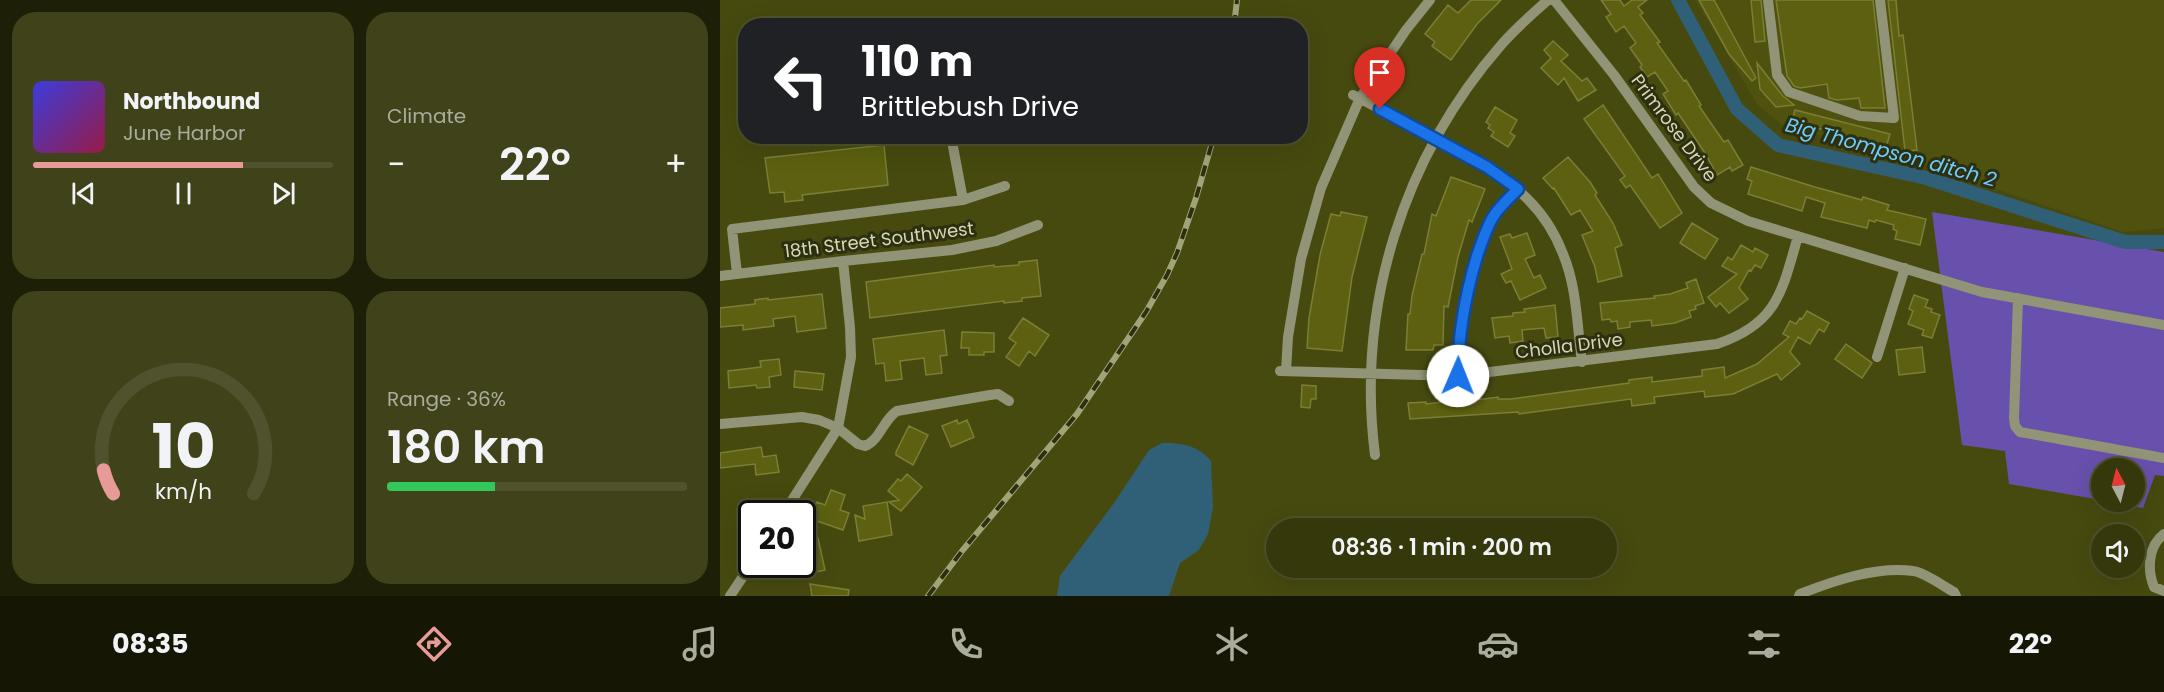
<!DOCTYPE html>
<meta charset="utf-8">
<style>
body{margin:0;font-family:Poppins,sans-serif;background:#404319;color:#f1f3f6;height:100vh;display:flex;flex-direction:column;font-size:22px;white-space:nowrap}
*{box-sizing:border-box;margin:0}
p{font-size:20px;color:#aaac9d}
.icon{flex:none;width:33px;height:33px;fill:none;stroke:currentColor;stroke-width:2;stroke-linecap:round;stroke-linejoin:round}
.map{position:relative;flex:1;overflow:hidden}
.details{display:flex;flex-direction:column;gap:12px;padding:12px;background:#1d1f06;width:720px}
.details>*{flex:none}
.banner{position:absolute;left:18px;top:18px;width:570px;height:126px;border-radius:24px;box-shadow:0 6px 24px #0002,0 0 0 2px #4f522c;background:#202124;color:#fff;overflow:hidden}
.needle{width:39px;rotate:353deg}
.controls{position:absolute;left:1371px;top:458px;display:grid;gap:12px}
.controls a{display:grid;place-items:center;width:54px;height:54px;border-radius:50%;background:#35380b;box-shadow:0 6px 24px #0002,0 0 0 2px #4f522c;font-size:30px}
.speed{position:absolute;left:18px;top:500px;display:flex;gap:12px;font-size:30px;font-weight:700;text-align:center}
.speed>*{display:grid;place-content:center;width:78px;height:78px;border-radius:50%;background:#35380b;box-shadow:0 6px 24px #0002,0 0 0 2px #4f522c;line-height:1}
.speed .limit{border:3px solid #111;border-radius:9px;background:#fff;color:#111}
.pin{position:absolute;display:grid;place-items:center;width:51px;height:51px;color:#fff;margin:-62px -26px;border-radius:50% 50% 50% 0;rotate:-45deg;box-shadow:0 0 6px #0007}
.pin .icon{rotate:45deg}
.me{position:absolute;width:66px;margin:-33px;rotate:1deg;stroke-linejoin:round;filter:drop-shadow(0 0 4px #0008)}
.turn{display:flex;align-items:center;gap:21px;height:126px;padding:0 24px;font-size:27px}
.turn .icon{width:78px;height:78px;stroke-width:2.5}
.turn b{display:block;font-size:42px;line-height:51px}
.big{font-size:45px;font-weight:600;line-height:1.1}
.details .tile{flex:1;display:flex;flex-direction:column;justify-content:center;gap:9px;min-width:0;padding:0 21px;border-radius:24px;background:#404319}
.details .dial{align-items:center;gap:0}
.dial svg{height:156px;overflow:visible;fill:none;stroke:#4f522c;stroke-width:7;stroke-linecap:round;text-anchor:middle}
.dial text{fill:#f1f3f6;stroke:none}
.song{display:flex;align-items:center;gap:18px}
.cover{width:72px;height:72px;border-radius:9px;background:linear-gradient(135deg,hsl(240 70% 55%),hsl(340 70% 35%))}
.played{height:6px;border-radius:3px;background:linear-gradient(90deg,#e69b98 70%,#4f522c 70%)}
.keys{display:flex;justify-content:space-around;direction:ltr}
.heat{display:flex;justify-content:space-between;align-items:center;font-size:33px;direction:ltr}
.charge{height:9px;border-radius:4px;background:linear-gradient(90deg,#34c759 36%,#4f522c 0)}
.details .tiles{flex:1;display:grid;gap:12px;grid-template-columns:repeat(2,1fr)}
.trip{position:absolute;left:546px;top:518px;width:351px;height:60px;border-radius:30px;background:#35380b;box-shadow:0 6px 24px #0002,0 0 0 2px #4f522c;font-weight:600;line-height:60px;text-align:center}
.dock{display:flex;height:96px;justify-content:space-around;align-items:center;background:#151604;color:#aaac9d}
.dock .icon{width:42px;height:42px}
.dock .on{color:#e69b98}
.dock b{font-size:27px;color:#f1f3f6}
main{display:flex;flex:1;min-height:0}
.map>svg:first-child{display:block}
.built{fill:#4f520e}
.green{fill:#6850ad}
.water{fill:#306078}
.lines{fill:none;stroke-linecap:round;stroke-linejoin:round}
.canal{stroke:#306078;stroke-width:14}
.building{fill:#5c6010;stroke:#7a7f35;stroke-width:1.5}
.minor{stroke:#919476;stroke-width:10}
.rail-casing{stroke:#a1a478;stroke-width:6}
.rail{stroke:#2d2f10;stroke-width:4;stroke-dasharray:11;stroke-linecap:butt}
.route-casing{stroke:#114b97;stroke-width:15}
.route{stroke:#1a73e8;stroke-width:10}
.labels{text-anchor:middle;stroke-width:6;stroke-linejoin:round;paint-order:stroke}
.street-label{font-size:18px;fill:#d4d8b4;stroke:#2d2f10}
.water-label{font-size:20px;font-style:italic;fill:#6bcdfe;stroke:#2d2f10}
</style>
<main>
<section class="details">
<div class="tiles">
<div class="tile">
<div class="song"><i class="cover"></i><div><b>Northbound</b><p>June Harbor</p></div></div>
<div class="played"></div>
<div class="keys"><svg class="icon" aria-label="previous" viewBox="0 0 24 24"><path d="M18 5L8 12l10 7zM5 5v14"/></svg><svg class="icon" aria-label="pause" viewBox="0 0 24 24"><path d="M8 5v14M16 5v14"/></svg><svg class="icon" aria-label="next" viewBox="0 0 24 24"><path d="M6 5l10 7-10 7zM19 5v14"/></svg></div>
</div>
<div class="tile"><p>Climate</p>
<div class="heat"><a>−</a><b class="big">22°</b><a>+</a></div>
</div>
<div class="tile dial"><svg viewBox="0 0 100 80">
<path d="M14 69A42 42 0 1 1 86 69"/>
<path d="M14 69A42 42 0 0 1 9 57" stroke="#e69b98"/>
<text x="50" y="56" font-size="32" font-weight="700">10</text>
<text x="50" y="72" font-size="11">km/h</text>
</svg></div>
<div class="tile"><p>Range · 36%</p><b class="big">180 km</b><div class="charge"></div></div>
</div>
</section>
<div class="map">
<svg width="1444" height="596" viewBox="0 0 1444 596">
<rect width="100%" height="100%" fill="#474a0f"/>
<!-- built -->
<path class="built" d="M976,0H1444V228L1403,232L1208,166L1061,124L1037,104Z"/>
<!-- green -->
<path class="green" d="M1212,212L1444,252V476L1435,475L1423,508L1385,501H1414V468H1382L1381,500L1289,484L1285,451L1242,445Z"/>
<!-- water -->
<path class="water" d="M442,443C461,443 478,445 491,461L493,508L488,534L479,550L460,563L449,596H337L340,576L394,503L429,450Z"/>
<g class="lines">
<!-- canal -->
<path class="canal" d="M958,0L1017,109L1058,145L1206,178L1405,242H1444"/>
</g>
<!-- building -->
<path class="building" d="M751,0H781L757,24L731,60L712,46L715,42L705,34L728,5L738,13Z
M881,0H900L904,6L912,0H927L918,7L923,13L920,15L940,42L937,43L964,81L966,80L981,105L979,106L1004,142L1008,140L1023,165L1012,171L1010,167L997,175L985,153L958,113L956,115L943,94L948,91L935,72L927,77L920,67L922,65L910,48L916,43L904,26L896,32L886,17L891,14Z
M979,0H994L1036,78L1032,81L1009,54Z
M1031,0H1041L1045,41L1035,42Z
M1056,0H1153L1165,108H1141L1139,98L1117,100L1109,98L1107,84L1080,88L1074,86L1067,76Z
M1168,0H1176L1179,36L1183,35L1197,150L1185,151Z
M833,41L848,55L841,61L862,81L867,78L876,90L858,101L844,78L838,85L821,68L831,58L824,50Z
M1037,63L1063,96L1074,105L1056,107L1040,89Z
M883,105L932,178L938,174L962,213L940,228L910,185L906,188L900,180L905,176L864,119Z
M775,107L797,120L790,133L795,136L788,147L771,136L774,132L768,128L770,125L766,122Z
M1075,110L1170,134L1166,147L1072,121Z
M164,145L168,185L82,195L83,200L65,202L64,192L50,193L45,158Z
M848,157L870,182L877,193L875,195L893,223L902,245L895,248L902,276L878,282L875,267L862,235L873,231L860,210L851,215L834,188L833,189L823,178Z
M1031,167L1095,187L1142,200L1143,197L1169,205L1167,210L1206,219L1200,245L1175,239L1177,231L1173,229L1174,225L1156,220L1155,222L1149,220L1147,228L1101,217L1105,203L1086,197L1082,211L1028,194L1032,181L1027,179Z
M731,177L765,189L752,222L749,220L738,257L728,307L724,306L723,345H714L713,350H686L688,314H690L692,296L702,254H704L712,214L716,216Z
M621,212L647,217L632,277L622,351L587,348L589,318L600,255L611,214L620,216Z
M972,223L998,239L985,259L960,243Z
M807,233L815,255L805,259L814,278L820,275L826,288L800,300L791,281L786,283L781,274L792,269L780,237L790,234L792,238Z
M1021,245L1033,252L1035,248L1048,255L1041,268L1035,265L1031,271L1029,270L1019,288L1028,299L1009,313L1000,303L996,307L988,297L1017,274L1002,266L1008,257L1012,260Z
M317,260L321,296L302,298V301L284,303V301L150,318L146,282L274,265V267L299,265V262Z
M976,279L984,303L975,306L976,309L969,311L971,317L955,323L932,326L931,320L910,322V327L898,329L897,321L891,322L890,319L882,320L880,303L935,298L934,296L950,294L968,288L966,283Z
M102,294L106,328L77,332L75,316L53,319L54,326L23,330V325L0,327V308L35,304V300L48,298V300Z
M1194,295L1208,300L1205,307L1212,309L1211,312L1220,315L1212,338L1202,335L1204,330L1188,324L1193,311L1189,309Z
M835,305L838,337L826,338L824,328L802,330L803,341L790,343L789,336L775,338L772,318L793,316V313L805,312L804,309Z
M1087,311L1109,323L1104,332L1099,329L1090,344L1078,337L1070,352L1080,364L1061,380L1057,374L1013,394L985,397L984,391L934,397L935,403L912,406L911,399L799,414L798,412L690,419L688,403L706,402V404L741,400V402L778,397V399H791L909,383V380L932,377V382L982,376V370L1004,367L1005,378L1037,364L1069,337L1063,334L1070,321L1076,324L1080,318L1082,319Z
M303,318L329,335L315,356L309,351L299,366L286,357L296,343L289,338Z
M224,330L227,355L220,356L222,373L206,375L204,358L180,361L182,379L166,381L164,363L156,364L153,339Z
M242,332L274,333V352H264V355H249V348H241Z
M1126,344L1152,363L1142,378L1115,359Z
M1202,347L1205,372L1179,375L1176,350Z
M59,359L61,375L49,377L50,387L37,388L36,385L9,388L8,371L41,367L40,361Z
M75,371L104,374L102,390L74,387Z
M582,385L596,386V399H591L590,408L581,407Z
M237,420L238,424L247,420L254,437L231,447L222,426Z
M189,426L208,435L193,465L176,455V452Z
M41,447L43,457L56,455L59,472L36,475L35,464L0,468V453Z
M187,474L202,487L181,511L169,502L179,500L168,491L178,479L181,481Z
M111,490L125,495L120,510L129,513L123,530L91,519L97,502L105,505Z
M167,502L172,535L139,541L135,515L145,519L143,506Z
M98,538L105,570L87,574L85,566L82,567V541Z
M90,584L129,590L128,596H92Z"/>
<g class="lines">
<!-- minor -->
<path class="minor" d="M834,0L894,75L974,187L991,203L1028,221L1262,292L1444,325
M1048,0L1057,75L1069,92L1140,116L1174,118L1160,0
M633,95C662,109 689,126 717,141C772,171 819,191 843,254C857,287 857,326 862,362
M243,200L285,186
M17,274L12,229L243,200L231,136
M0,276L123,261L232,250L276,241L318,225
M1298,298L1294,418L1295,426L1300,432L1444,458
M1157,357L1185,268
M560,371L737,376L997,344C1057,324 1062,292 1078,236
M566,371L568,337L581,259L601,188L640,98L686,30L710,0
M738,376C738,335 745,296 757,256C761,244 766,229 773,217C779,207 789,198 798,189
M0,424L82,417L99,420L118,428L138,444L145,446C160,440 163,420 177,411L270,395L278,394L289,401
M655,455C636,306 683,157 782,44C796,28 812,14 828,0
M64,513L118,428L131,357L130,327L123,261
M1444,534C1428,546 1427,570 1434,587L1444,591
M10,596L32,563
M1079,596L1080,594C1113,581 1156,566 1193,571C1204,572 1223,586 1234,592L1236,596"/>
<defs>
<path id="rail" d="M514,26L517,0
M208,596L242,551L357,414L426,312L447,275L457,253L476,198L494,136"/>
</defs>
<!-- rail casing -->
<use href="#rail" class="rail-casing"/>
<!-- rail -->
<use href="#rail" class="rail"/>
</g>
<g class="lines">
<defs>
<path id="route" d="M660,109L767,167L798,189C789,198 779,207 773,217C766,229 761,244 757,256C745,296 738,335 738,376"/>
</defs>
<!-- route casing -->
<use href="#route" class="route-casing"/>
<!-- route -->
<use href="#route" class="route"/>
</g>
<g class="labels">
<!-- street labels -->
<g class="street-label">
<text transform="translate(954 128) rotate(53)" y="6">Primrose Drive</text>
<text transform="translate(159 240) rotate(-7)" y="6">18th Street Southwest</text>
<text transform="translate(849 346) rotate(-7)" y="6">Cholla Drive</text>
</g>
<!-- water labels -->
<g class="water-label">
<text transform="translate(1171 152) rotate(15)" y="7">Big Thompson ditch 2</text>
</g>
</g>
</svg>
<div class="controls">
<a><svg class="needle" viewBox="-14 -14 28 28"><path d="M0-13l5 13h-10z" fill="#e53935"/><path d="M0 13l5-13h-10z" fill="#aaac9d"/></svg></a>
<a><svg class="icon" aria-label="sound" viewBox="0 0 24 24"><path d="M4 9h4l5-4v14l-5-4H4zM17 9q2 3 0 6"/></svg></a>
</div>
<div class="speed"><div class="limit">20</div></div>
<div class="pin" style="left:660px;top:109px;background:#d93025"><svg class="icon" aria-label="arrive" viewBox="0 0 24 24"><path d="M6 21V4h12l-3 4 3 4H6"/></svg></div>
<svg class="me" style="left:738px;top:376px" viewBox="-20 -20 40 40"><circle r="19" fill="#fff"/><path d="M0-13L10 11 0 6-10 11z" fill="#1a73e8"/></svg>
<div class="trip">08:36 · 1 min · 200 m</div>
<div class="banner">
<div class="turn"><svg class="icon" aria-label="left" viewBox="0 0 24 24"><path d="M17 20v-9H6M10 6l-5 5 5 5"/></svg><div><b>110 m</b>Brittlebush Drive</div></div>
</div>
</div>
</main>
<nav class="dock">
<b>08:35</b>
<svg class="icon on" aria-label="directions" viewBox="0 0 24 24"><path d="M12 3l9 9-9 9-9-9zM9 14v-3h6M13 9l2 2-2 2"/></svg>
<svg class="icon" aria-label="music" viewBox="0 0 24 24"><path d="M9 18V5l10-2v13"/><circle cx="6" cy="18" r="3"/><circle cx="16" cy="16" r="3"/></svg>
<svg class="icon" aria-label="phone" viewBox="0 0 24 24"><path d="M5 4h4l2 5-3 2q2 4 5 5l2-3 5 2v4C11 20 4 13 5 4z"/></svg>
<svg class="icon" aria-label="climate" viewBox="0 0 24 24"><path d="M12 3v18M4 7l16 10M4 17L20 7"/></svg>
<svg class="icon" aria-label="car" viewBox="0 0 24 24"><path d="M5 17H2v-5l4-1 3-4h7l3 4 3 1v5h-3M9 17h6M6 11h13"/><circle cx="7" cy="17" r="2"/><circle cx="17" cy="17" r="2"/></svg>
<svg class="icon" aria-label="filters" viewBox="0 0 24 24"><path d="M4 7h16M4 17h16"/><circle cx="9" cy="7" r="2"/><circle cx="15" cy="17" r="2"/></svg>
<b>22°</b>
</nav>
